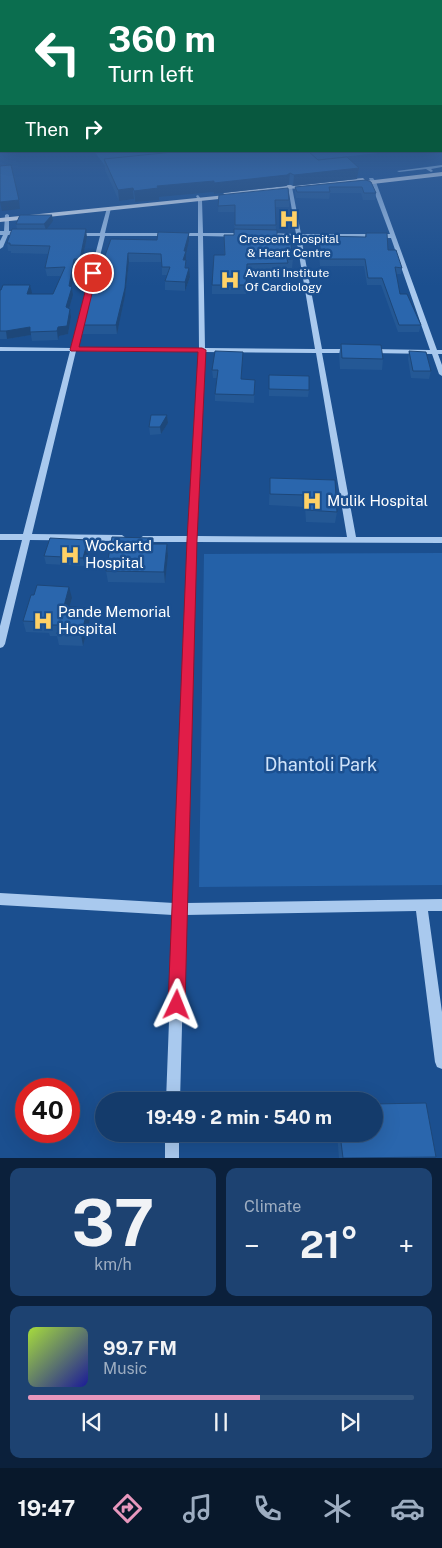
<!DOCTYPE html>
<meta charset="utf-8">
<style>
body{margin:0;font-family:"Public Sans",sans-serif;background:#1d4271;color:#f1f3f6;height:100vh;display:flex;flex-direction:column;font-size:19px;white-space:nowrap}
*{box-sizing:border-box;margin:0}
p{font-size:16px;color:#9dadc1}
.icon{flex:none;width:28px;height:28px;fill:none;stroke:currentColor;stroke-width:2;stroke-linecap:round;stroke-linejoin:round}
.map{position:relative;height:1158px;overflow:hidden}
.sheet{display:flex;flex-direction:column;gap:10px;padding:10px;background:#0b203b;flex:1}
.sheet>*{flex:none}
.guide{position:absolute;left:0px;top:0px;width:442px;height:152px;box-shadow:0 5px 20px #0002,0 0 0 1px #33557e;background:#0b6e4f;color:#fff;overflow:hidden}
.speed{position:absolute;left:15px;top:1078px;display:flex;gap:10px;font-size:25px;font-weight:700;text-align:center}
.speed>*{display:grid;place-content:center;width:65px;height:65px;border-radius:50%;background:#143b6b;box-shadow:0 5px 20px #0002,0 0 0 1px #33557e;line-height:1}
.speed .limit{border:8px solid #d22;background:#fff;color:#111}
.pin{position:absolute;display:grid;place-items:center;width:42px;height:42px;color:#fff;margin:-21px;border:2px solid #fff;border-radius:50%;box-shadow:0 1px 5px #0007}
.me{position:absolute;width:55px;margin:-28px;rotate:2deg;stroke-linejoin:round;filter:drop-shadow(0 0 4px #0008)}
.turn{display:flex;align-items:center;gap:18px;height:105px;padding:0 25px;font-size:22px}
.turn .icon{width:65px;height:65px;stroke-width:2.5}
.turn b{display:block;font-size:35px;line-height:42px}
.then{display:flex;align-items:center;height:48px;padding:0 25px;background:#0003;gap:10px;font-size:19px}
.big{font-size:38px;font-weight:700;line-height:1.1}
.sheet .widget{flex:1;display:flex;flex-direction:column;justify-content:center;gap:8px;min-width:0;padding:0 18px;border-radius:10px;background:#1d4271}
.sheet .dial{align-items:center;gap:0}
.dial b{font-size:65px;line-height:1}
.song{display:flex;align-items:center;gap:15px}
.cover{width:60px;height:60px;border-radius:8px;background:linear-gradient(135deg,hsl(80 70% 55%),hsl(240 70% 35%))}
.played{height:5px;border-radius:2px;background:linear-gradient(90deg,#e797bd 60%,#33557e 60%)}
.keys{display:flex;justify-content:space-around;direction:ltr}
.heat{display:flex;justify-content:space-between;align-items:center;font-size:28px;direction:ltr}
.sheet .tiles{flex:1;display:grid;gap:10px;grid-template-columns:1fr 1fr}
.widget:last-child{grid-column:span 2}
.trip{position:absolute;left:95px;top:1092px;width:288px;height:50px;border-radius:25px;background:#143b6b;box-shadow:0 5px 20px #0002,0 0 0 1px #33557e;font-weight:700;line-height:50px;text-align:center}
.tabs{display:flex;height:80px;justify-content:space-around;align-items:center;background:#08182b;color:#9dadc1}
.tabs .icon{width:35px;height:35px}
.tabs .current{color:#e797bd}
.tabs b{font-size:22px;color:#f1f3f6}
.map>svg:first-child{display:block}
.green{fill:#2461a8}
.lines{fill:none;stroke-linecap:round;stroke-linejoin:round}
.minor{fill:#a9c9ee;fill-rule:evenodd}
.major{fill:#f0f6ff;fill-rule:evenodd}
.wall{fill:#245895}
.shaded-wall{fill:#1d4779}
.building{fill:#2a66ad;stroke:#1d4779}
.route{fill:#e11d48;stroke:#92132f}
.labels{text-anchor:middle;stroke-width:5;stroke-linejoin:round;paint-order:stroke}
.far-poi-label{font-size:12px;fill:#fff;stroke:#1b4f8f}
.poi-label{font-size:15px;fill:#fff;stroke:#1b4f8f;text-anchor:start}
.near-park-label{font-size:18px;fill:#cfe3fa;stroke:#1b4f8f}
</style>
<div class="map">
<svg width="442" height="1158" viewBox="0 0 442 1158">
<rect width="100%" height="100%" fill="#1b4f8f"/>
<!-- green -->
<path class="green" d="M94,151H159V162L106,167Z
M304,151H396L314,160Z
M442,553V885L199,887L204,554Z"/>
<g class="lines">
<!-- minor -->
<path class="minor" d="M0,139H1V141H0Z
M442,165V167L431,169L433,171L431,172L426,169L399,172L397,171Z
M369,178H373L376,182L437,350H442V354H438L442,365V376L439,374L432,354L370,353L367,351L370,349L430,350L391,238L301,237L322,349H350L353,351L350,353H322L356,537H442V543L196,542L186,903L442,899V911H428L442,1012V1069L437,1067L435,1062L416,911L185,915L180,1101H166L173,915L0,905V893L174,903L188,542H143L139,539L143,536H188L199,352L76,351L32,534L122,535L126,538L122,541L30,540L5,644L3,647L0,648V626L22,540H0V534H23L70,351H0V347L71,348L100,236H75L72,234L73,233H100L107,208L109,207L111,208L105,233H198V200L196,196L198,195L202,200L203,233H245L248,235L245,237L203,236L205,348L315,349L296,237H265L262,235L265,233L296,234L288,187L290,186L292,187L301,234H390ZM105,236H198L199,348H77ZM205,352L316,353L347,537L196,536Z
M7,214L9,215V231H22L25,233L22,235H8L3,247L0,249V241L3,235H0V231H4L5,215Z
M165,1134H179V1158H165Z"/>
<!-- major -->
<path class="major" d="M442,172V176L355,186L352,183L236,194L239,196L238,197L0,222V218L226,195L223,193L226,191L363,178L366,181Z"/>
</g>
<!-- wall -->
<path class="wall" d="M104,159L318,160L359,168L357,179L293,186L289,184L286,186L214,194V192L159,197V200L135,202L134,199L119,201L105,170Z
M366,180L376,193L375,200H363L361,193H330L329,199L296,198L295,193V187Z
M219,195L289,200V207H275L276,230L277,238L293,259L292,268H288L287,272L247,273L246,294H212V285L224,255V235H234L235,212H218Z
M53,221L46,229L87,237L81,267H76L71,287H72L73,295L69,309H70L71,317L68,334L59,336L58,340L32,341L31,335L7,339H0V290L30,285L31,294H53L62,276H47L45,268L49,254L11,253V251H8L7,243L17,229L16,224Z
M189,233V241L186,254V268L190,277L185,291L165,290V281L167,275H162V262H129L125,296L117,334H82L81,325L99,287L111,239L157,240Z
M366,233L388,250L402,268L401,274H396L400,294L421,325L419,332H398L381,285H367L364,266H320L318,242L319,236L365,237Z
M341,344L383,359L382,370L340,369L339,355Z
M409,351L431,371L429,379L411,378L408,359Z
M243,352L241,379L255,380L254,403L215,401V394L217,378H213L212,370Z
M269,375L309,390L308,397L269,396Z
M167,415L168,423L161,434L150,435L149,427Z
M270,478L335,480L337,512L335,523L306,522L305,507L269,505Z
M153,538L154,544H167L168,556L165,583L108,582L106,571Z
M90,547L85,566L46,564L44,556Z
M72,598L69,607L88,608L90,619L83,646L59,645L57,636H50L49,633L26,632L23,621Z
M337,1134H374L436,1157L339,1158Z"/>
<!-- shaded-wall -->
<path class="shaded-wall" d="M359,168L357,179L293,186L294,175Z
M290,173L289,184L286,186L214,194V183Z
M214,181V192L159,197V200L135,202L134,191L157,186Z
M133,188L134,199L119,201L118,190Z
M19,200L20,209L2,211L0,202Z
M52,215L53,221L46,230L44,224Z
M86,229L87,237L81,267L80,259Z
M189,233V241L186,254V260L184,268V251Z
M128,253L129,262L125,296L117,334L116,325Z
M74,259L76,267L70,294L72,287L73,295L67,316L66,307L69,286Z
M189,268L190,277L185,291V282Z
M30,285L32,293L28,302L27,294Z
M70,309L71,317L68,334L59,336L58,340L57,331L58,327Z
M30,327L31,335L7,339L6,331Z
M167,415L168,423L161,434L160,427Z
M88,540L90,547L85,566L83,558Z
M167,544L168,556L165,583L164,572Z
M69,587L72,598L66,618L64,606Z
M88,608L90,619L83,646L81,635Z"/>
<!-- building -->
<path class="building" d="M183,151H308L318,160L347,157L359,168L294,175L290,173L287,175L214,183V181L157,186L158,188L134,191L133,188L118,190L104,159Z
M11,165L19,200L0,202V166Z
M366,180L371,182L376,193H364L362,187H329L330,192H297L295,187Z
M288,188L289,200H275L276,225H235V205L218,206L219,195Z
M20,215H52L44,224H16Z
M12,229H86L80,259H74L69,286L72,287L66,307L70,309L67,326L58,327L57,331L30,332V327L6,331H0V290H1L3,285H30L27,294H53L65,267L45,268L50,246L10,245V243H7Z
M234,229L277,230V238H290L293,259H287L288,263L247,264L246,285H212L214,255H225L224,235H234Z
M158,232L189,233L184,251H186L183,260H186L185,268H189L185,282L165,281L170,267H162L161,254L128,253L125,288L116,325H81L93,287H99L103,261L111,239L157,240Z
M366,233H387L388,250H396L402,268L395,267L400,294H407L421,325H399L382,278H368L365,259H321L319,236L366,237Z
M341,344L381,345L383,359L342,358Z
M215,351L243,352L241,379L255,380L254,395L215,394L218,370H212Z
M409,351L426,352L431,371H413Z
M269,375L309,376V390L269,389Z
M151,415H167L160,427H149Z
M270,478L335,480L337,512L307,510L306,495L270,494Z
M112,537L153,538L152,544H167L164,572L106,571Z
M50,538L88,540L83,558L44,556Z
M37,585L69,587L64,606L88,608L81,635L57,634L59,625H47L48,622L23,621L31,595H34Z
M426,1103L436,1157L343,1158L340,1134H374V1104Z"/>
<!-- sky -->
<linearGradient id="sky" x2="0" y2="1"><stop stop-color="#0f2b4f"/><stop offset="0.43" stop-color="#39639b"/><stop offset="1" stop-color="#39639b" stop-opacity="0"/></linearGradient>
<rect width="442" height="286" fill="url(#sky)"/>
<!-- route -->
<path class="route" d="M93,270L97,273L79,347L202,348L206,350L197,540L185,1005L183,1011L177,1014L171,1011L168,1005L187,540L198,352L71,351L70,350L90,273Z"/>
<!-- icons -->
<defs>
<symbol id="hospital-bare" viewBox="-9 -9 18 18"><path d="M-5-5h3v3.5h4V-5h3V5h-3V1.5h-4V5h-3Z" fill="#ffd166" stroke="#1b4f8f" stroke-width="2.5" paint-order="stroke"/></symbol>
</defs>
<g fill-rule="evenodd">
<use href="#hospital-bare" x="275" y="205" width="28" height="28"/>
<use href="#hospital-bare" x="216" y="266" width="28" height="28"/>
<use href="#hospital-bare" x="298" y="487" width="28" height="28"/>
<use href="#hospital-bare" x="56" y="541" width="28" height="28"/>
<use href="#hospital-bare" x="29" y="607" width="28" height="28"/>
</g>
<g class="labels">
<!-- far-poi labels -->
<g class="far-poi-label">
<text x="289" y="243">Crescent Hospital<tspan x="289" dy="14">&amp; Heart Centre</tspan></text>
<text x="245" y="277" text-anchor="start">Avanti Institute<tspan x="245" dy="14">Of Cardiology</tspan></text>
</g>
<!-- poi labels -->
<g class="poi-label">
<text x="327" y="506">Mulik Hospital</text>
<text x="85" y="551">Wockartd<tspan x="85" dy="17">Hospital</tspan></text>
<text x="58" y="617">Pande Memorial<tspan x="58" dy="17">Hospital</tspan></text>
</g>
<!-- near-park labels -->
<g class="near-park-label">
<text x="321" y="771">Dhantoli Park</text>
</g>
</g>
</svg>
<div class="speed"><div class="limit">40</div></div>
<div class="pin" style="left:93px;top:273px;background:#d93025"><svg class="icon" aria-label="arrive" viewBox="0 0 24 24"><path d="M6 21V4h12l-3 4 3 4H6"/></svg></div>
<svg class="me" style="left:177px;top:1005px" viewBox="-20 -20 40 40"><path d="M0-17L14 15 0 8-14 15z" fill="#e11d48" stroke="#fff" stroke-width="4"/></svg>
<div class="trip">19:49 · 2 min · 540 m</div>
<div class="guide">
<div class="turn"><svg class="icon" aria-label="left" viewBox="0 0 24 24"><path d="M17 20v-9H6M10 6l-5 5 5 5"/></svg><div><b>360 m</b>Turn left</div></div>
<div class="then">Then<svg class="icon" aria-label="right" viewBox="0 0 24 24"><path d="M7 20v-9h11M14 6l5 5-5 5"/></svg></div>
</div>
</div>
<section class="sheet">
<div class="tiles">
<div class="widget dial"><b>37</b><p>km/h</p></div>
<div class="widget"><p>Climate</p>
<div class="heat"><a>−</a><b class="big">21°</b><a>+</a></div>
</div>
<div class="widget">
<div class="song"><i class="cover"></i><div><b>99.7 FM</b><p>Music</p></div></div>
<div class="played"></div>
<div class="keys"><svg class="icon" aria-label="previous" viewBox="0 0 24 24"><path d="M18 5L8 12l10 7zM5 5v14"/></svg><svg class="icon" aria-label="pause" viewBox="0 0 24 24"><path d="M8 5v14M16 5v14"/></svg><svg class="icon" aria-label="next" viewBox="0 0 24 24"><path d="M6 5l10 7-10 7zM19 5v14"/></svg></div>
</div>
</div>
</section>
<nav class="tabs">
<b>19:47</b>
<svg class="icon current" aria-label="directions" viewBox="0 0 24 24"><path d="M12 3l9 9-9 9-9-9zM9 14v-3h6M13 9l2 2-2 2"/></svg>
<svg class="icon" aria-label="music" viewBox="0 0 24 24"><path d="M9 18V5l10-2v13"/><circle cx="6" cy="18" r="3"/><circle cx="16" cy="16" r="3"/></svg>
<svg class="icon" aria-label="phone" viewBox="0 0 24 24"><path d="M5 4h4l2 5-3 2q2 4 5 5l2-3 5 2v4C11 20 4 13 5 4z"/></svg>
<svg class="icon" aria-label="climate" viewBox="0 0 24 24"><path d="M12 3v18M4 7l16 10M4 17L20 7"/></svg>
<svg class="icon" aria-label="car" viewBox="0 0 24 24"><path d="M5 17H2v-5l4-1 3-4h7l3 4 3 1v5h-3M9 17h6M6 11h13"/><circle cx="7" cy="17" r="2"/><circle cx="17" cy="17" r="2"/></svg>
</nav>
